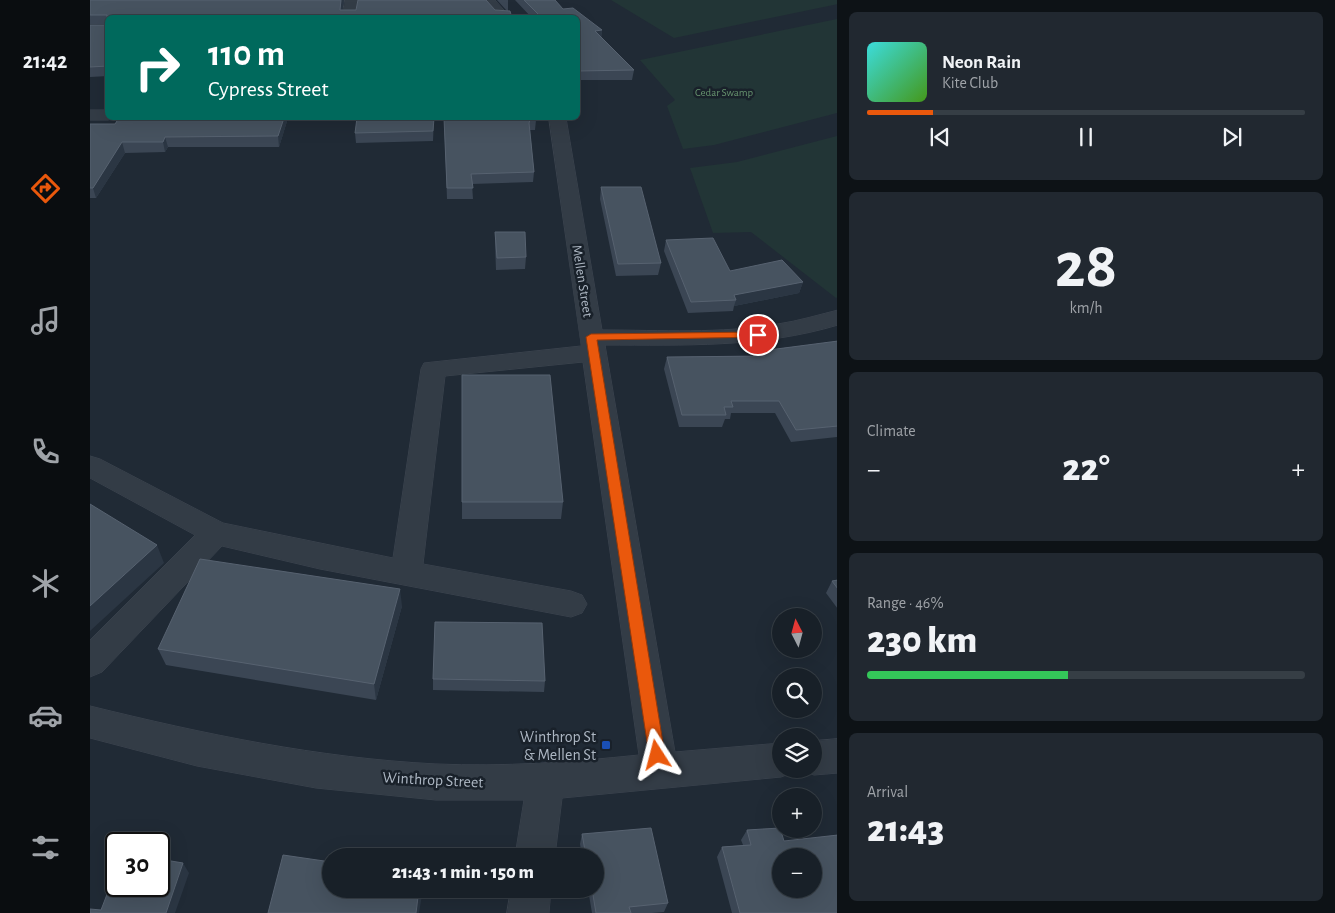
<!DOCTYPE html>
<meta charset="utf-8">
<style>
body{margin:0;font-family:"Alegreya Sans",sans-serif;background:#212830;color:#f1f3f6;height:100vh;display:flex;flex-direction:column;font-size:19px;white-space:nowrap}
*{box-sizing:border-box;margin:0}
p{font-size:16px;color:#9fa3a8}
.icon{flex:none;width:28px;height:28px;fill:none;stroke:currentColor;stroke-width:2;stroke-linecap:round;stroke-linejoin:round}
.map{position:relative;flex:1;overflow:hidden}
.sheet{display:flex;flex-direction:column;gap:12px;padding:12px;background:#0d1216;width:498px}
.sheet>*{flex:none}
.guide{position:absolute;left:15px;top:15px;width:475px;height:105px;border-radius:8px;box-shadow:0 5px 20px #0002,0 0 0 1px #363e45;background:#00695c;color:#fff;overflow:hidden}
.needle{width:32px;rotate:354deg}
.buttons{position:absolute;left:682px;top:608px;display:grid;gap:10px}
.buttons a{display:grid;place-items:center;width:50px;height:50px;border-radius:50%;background:#182028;box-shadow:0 5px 20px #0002,0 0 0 1px #363e45;font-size:25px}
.speed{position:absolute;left:15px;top:832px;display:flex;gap:10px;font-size:25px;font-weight:700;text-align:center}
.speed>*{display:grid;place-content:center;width:65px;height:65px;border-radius:50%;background:#182028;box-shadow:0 5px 20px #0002,0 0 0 1px #363e45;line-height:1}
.speed .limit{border:2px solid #111;border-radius:8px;background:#fff;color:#111}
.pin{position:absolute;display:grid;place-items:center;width:42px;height:42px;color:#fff;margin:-21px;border:2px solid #fff;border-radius:50%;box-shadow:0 1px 5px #0007}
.me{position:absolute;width:55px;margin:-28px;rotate:351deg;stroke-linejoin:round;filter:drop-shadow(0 0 4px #0008)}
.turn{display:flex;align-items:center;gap:18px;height:105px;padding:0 20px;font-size:22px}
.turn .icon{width:65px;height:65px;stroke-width:2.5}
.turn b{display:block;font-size:35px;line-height:42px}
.big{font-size:38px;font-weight:800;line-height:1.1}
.sheet .card{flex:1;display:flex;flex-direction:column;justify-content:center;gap:8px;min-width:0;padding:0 18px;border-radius:8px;background:#212830}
.sheet .dial{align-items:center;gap:0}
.dial b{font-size:65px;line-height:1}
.song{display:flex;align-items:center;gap:15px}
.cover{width:60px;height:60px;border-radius:8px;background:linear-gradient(135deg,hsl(180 70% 55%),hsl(100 70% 35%))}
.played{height:5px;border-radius:2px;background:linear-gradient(90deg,#ea580c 15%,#363e45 15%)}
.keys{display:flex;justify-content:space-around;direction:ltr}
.heat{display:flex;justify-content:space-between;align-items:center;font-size:28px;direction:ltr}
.charge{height:8px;border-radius:4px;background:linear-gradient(90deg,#34c759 46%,#363e45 0)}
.trip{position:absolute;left:232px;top:848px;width:282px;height:50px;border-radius:25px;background:#182028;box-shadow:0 5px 20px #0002,0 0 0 1px #363e45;font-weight:800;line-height:50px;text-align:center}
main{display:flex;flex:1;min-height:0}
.tabs{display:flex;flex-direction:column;width:90px;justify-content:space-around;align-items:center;background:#0a0d10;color:#9fa3a8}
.tabs .icon{width:35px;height:35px}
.tabs .on{color:#ea580c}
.tabs b{font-size:22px;color:#f1f3f6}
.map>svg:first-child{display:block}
.green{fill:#223536}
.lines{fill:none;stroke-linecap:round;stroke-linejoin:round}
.minor-casing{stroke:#3d4550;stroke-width:1}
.minor{fill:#333c46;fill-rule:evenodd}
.wall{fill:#3b4654}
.shaded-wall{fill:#2b3643}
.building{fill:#475360;stroke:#576270;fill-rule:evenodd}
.route{fill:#ea580c;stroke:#983908}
.transit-dot{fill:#1a4fb4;stroke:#19212a;stroke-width:2}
.labels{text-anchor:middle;stroke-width:5;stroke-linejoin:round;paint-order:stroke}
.far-park-label{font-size:11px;fill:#66926e;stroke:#19212a}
.street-label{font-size:14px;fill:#adb7c3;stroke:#19212a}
.near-poi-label{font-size:16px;fill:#adb7c3;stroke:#19212a;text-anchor:end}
.near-street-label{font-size:16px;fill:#adb7c3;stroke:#19212a}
</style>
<main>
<nav class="tabs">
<b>21:42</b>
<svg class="icon on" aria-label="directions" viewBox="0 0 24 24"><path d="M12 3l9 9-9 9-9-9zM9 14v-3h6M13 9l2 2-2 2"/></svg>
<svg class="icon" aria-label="music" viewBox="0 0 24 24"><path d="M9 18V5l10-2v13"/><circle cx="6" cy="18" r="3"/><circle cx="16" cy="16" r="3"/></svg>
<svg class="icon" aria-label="phone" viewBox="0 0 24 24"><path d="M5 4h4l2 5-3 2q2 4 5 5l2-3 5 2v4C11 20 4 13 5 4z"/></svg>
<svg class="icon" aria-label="climate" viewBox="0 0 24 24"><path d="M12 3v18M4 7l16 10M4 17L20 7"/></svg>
<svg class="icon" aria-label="car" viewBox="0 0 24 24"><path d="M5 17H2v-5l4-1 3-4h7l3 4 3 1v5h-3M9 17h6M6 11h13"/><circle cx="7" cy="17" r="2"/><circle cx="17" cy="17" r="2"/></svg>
<svg class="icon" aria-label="filters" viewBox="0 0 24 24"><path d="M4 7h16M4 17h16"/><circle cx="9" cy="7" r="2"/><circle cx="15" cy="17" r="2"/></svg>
</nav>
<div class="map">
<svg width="748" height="913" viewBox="0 0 748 913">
<rect width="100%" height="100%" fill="#202a35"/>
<!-- green -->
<path class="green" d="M521,0H747L748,4L584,38Z
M747,19V113L624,145L593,149L577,106L585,100L550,60Z
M747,136L748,297L746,298L661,232L623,233L600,168L647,162Z"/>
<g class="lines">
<defs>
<path id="minor" d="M255,0H269L266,18H252Z
M390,0H405L421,18H406Z
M0,110H18V118H25L18,120H0Z
M459,118H476L512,330C571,330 630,334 688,324C708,321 728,315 748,310V325C671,348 594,345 515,345L585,752L691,743V769H705L704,772L691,777L472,798L465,856H425L434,800H346L226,788L107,766L0,738V706C114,734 228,758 346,764C414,767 482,762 549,755L493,362L355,376L333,564L481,591L492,595L497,604L492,613L481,617L230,569L132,546L12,672L0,677V640L105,535L0,478V456L10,459L133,523L303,558L331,369L334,363L491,346Z
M748,739V773L724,775L711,770L724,769V741Z
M421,889H461L459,913H417Z"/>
</defs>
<!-- minor casing -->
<use href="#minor" class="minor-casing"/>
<!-- minor -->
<use href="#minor" class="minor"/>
</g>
<!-- wall -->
<path class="wall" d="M0,0H254L252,10L417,11L407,0H418V11L18,18V76L0,77V25H17V24H0Z
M425,0H465L473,9L512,30L511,38L544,70L542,80H488V18H442Z
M29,118H198L189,147H78L75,152L35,153L6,198H0V124H25Z
M267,118H344L343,141L266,143L265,133Z
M354,118L446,120L445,130H440L444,172L443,182L382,184L383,199H357Z
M511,187L571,263L568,275L526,276L510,199Z
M405,232L436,257L435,269L406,270L405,244Z
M576,240L640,271L713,282L709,293L644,306L643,311L598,313L574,251Z
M748,341V437L701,442L685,413H641L640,419H635L632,427H589L574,369L577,357L669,356L671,351Z
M372,375L473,502L471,519H372Z
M748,580V609L736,593L742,581Z
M312,606L286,700L76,665L68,649Z
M343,679L455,681L454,692L343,690Z
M657,830L694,841L748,913H642L627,857L632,847L653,845L651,840Z
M492,834L578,903L574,912L562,913H502L498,889H506V856H492L490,844Z"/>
<!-- shaded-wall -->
<path class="shaded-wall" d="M251,0H254L251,18L250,10Z
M512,30L511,40L505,31Z
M194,118H198L189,147L188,136Z
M75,137L78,147L75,152L73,142Z
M32,142L35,153L6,198L3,188Z
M713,282L709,293L644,306L646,300L644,295Z
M67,545L74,563L0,631V606Z
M310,589L312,606L286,700L284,684Z
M93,863L99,873L85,913H76Z
M329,889H333L329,913H326Z"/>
<!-- building -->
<path class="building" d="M0,0H251L250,10H266L268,0H396L405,10L420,11L422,18H18V66L0,67V25H17V15H0Z
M434,0H465L473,9L483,8L512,30L505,31L544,70L488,71V18H452Z
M29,118H194L188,136L75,137L73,142H32L3,188H0V124H25Z
M267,118H344L343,131L265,133Z
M354,118H445L446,120H440L439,123L444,172L381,174L383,188H357Z
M511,187H551L571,263L528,264Z
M405,232H435L436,257L407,258Z
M623,238L640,271L692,260L713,282L644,295L646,300L601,302L576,240Z
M748,341V426L706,430L689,401H641L643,407H634L636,415H592L577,357L675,356L671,351Z
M372,375H460L473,502H372Z
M0,504L67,545L0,606Z
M110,559L310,589L284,684L68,649Z
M748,580V589L742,581Z
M345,622L452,623L455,681L343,679Z
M561,828L578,903L539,907L541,913H506L502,889H506V856H496L492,834Z
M690,828L694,841L748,835V913H650L632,847L661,845L657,830ZM691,856H724V889H691Z
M247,852L276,856H246Z
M193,855L241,862V889H329L326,913H178Z
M69,859L93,863L76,913H0V909L11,910L26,871V886H69Z"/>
<!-- route -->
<path class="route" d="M668,332L673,335L671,337L507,340L575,755L572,760L567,762L562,760L559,755L496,337L501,334Z"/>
<!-- markers -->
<rect class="transit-dot" x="511" y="740" width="10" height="10" rx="2.5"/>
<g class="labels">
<!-- far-park labels -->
<g class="far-park-label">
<text x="634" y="96">Cedar Swamp</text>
</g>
<!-- street labels -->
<g class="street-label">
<text transform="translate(493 281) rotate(81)" y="5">Mellen Street</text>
</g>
<!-- near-poi labels -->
<g class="near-poi-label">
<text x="506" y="742">Winthrop St<tspan x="506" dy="18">&amp; Mellen St</tspan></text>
</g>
<!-- near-street labels -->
<g class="near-street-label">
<text transform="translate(343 779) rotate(3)" y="6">Winthrop Street</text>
</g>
</g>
</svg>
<div class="buttons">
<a><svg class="needle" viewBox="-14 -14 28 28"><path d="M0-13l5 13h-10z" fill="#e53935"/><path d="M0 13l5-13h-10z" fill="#9fa3a8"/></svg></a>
<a><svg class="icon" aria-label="search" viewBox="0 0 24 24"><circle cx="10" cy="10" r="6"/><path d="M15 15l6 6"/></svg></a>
<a><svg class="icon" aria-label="layers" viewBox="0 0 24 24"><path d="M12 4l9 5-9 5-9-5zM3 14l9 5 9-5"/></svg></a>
<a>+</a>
<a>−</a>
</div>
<div class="speed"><div class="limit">30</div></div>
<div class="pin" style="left:668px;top:335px;background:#d93025"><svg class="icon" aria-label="arrive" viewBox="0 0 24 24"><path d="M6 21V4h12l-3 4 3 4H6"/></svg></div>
<svg class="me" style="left:567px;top:755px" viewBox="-20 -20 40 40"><path d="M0-17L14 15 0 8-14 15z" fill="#ea580c" stroke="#fff" stroke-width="4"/></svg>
<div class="trip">21:43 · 1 min · 150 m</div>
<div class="guide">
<div class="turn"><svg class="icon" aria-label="right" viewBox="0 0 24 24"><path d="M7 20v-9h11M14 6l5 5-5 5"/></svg><div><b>110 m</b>Cypress Street</div></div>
</div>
</div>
<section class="sheet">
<div class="card">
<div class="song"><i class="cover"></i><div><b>Neon Rain</b><p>Kite Club</p></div></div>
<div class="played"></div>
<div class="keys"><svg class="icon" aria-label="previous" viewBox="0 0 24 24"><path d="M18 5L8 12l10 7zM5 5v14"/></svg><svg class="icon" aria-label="pause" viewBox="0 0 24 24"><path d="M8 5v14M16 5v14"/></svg><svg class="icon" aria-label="next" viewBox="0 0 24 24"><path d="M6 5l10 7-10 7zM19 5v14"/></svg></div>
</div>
<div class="card dial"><b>28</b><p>km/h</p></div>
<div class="card"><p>Climate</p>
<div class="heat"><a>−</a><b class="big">22°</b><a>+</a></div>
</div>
<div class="card"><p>Range · 46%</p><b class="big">230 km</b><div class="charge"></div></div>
<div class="card"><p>Arrival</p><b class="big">21:43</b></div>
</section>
</main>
